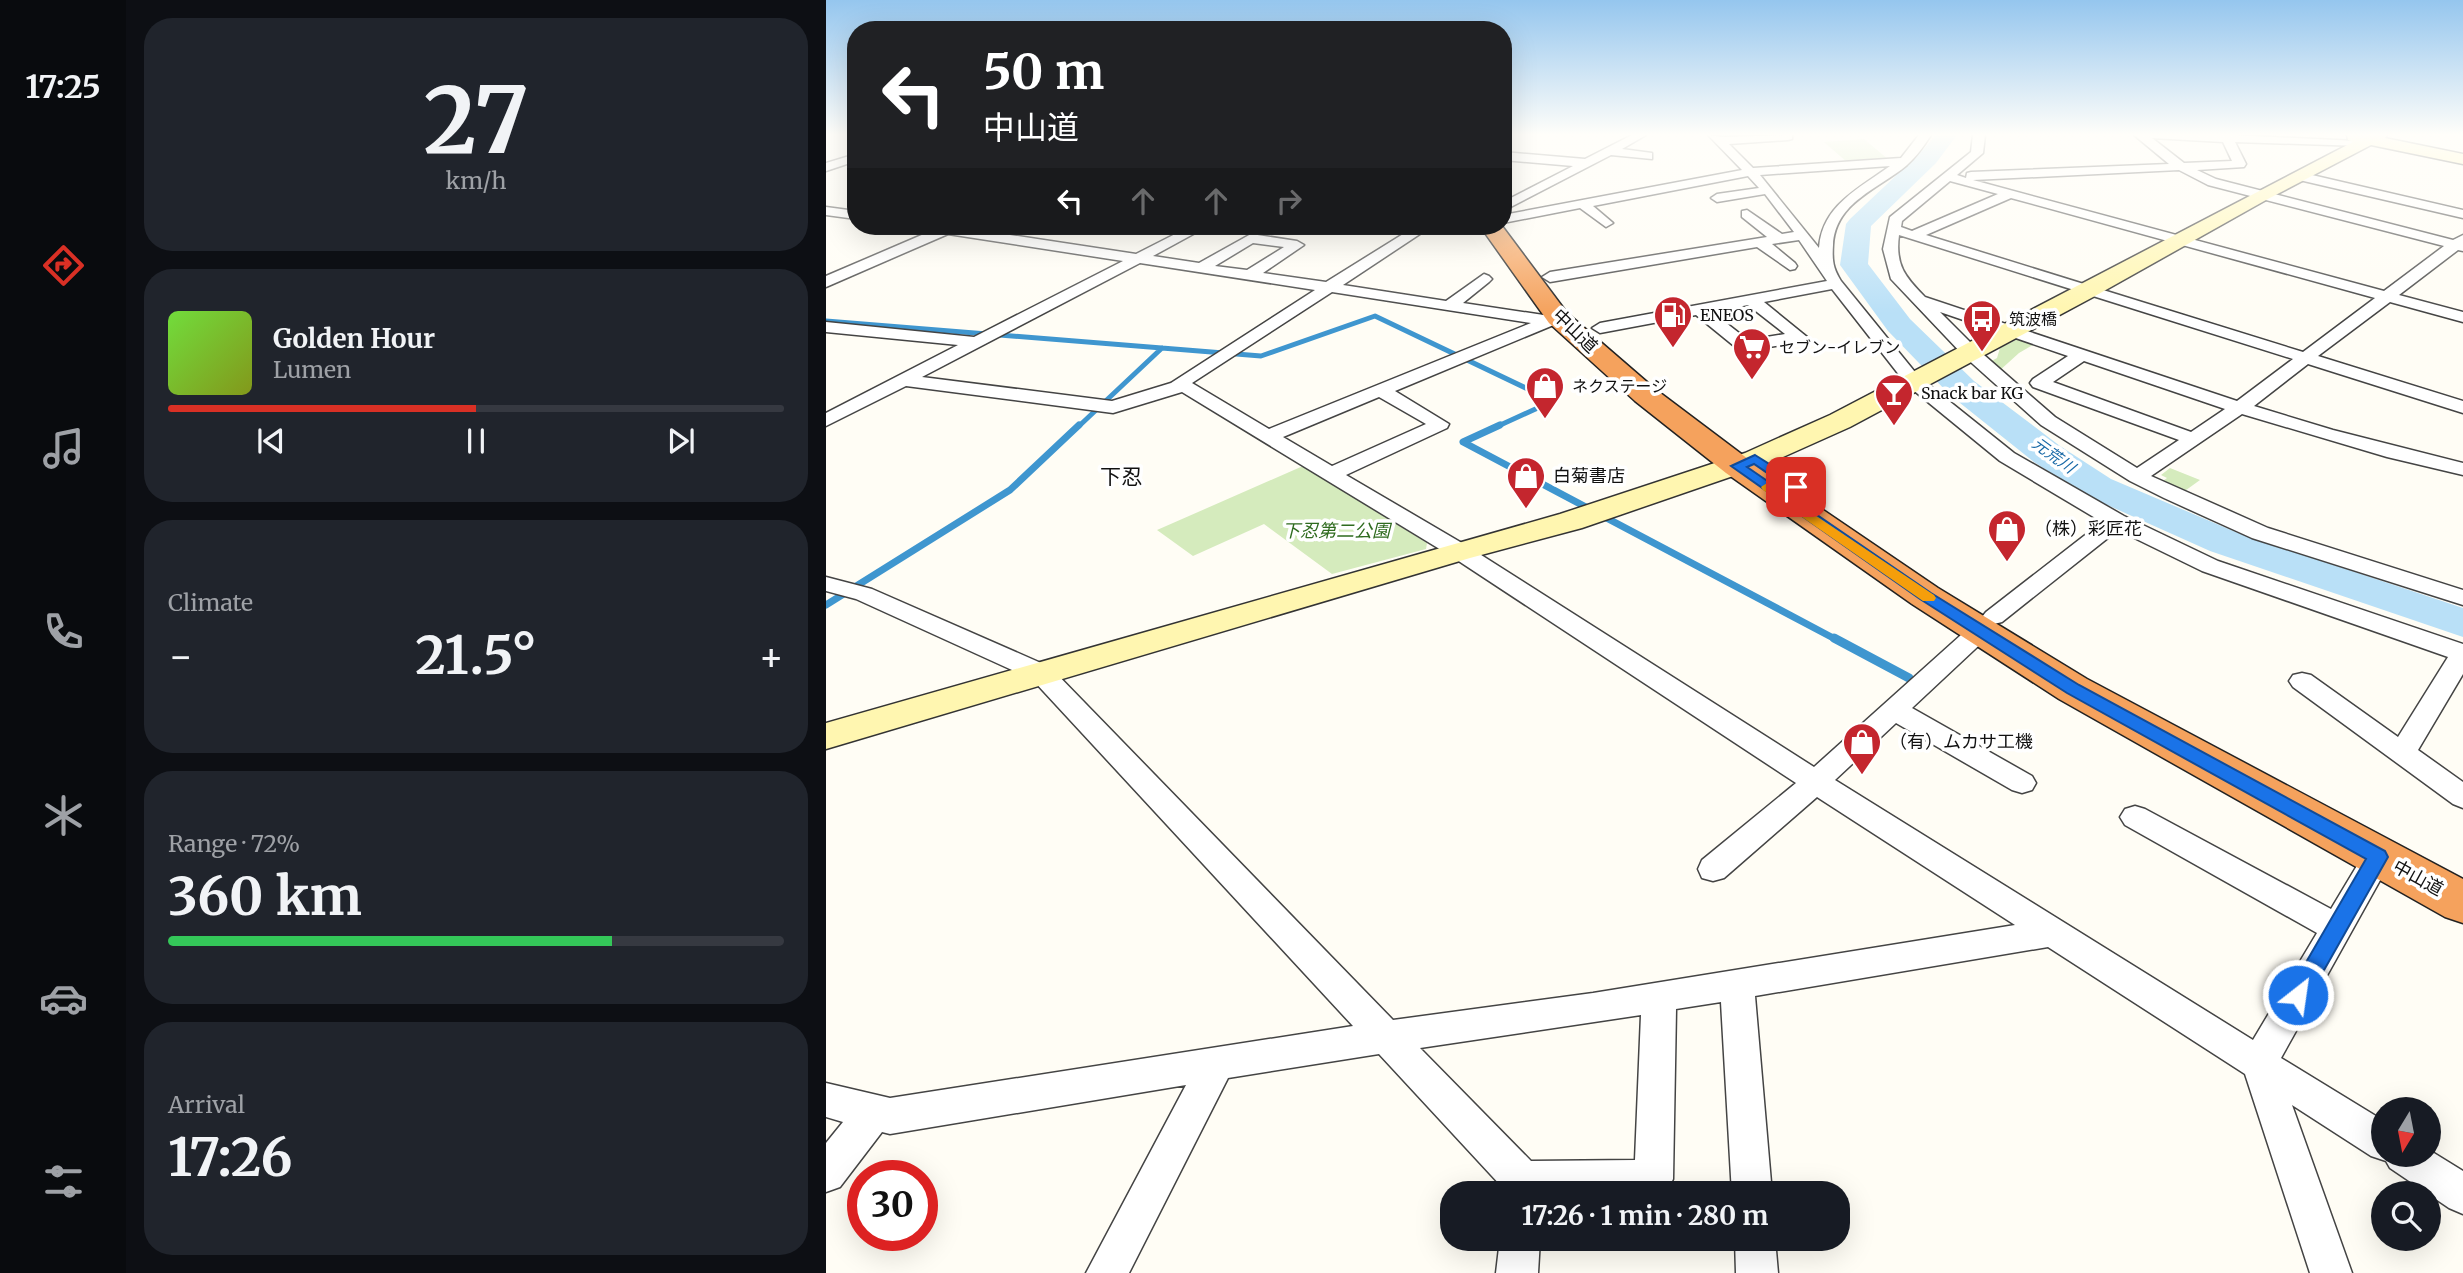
<!DOCTYPE html>
<meta charset="utf-8">
<style>
body{margin:0;font-family:Merriweather,"Noto Sans JP",serif;background:#20242c;color:#f1f3f6;height:100vh;display:flex;flex-direction:column;font-size:26px;white-space:nowrap}
*{box-sizing:border-box;margin:0}
p{font-size:23px;color:#9ea1a6}
.icon{flex:none;width:38px;height:38px;fill:none;stroke:currentColor;stroke-width:2;stroke-linecap:round;stroke-linejoin:round}
.map{position:relative;flex:1;overflow:hidden}
.side{display:flex;flex-direction:column;gap:18px;padding:18px;background:#0d0f14;width:700px}
.side>*{flex:none}
.guide{position:absolute;left:21px;top:21px;width:665px;height:214px;border-radius:28px;box-shadow:0 7px 28px #0002;background:#202124;color:#fff;overflow:hidden}
.needle{width:46px;rotate:190deg}
.tools{position:absolute;left:1545px;top:1097px;display:grid;gap:14px}
.tools a{display:grid;place-items:center;width:70px;height:70px;border-radius:50%;background:#171b24;box-shadow:0 7px 28px #0002;font-size:35px}
.speed{position:absolute;left:21px;top:1160px;display:flex;gap:14px;font-size:35px;font-weight:700;text-align:center}
.speed>*{display:grid;place-content:center;width:91px;height:91px;border-radius:50%;background:#171b24;box-shadow:0 7px 28px #0002;line-height:1}
.speed .limit{border:10px solid #d22;background:#fff;color:#111}
.pin{position:absolute;display:grid;place-items:center;width:60px;height:60px;color:#fff;margin:-30px;border-radius:14px;box-shadow:0 4px 10px #0006}
.me{position:absolute;width:77px;margin:-38px;rotate:30deg;stroke-linejoin:round;filter:drop-shadow(0 0 5px #0008)}
.turn{display:flex;align-items:center;gap:24px;height:147px;padding:0 21px;font-size:32px}
.turn .icon{width:91px;height:91px;stroke-width:2.5}
.turn b{display:block;font-size:49px;line-height:60px}
.lanes{display:flex;align-items:center;height:66px;padding:0 21px;background:#0003;justify-content:center;gap:35px;direction:ltr}
.lanes .off{opacity:.35}
.big{font-size:52px;font-weight:700;line-height:1.1}
.side .widget{flex:1;display:flex;flex-direction:column;justify-content:center;gap:10px;min-width:0;padding:0 24px;border-radius:28px;background:#20242c}
.side .dial{align-items:center;gap:0}
.dial b{font-size:91px;line-height:1}
.song{display:flex;align-items:center;gap:21px}
.cover{width:84px;height:84px;border-radius:10px;background:linear-gradient(135deg,hsl(100 70% 55%),hsl(70 70% 35%))}
.played{height:7px;border-radius:4px;background:linear-gradient(90deg,#d93025 50%,#363941 50%)}
.keys{display:flex;justify-content:space-around;direction:ltr}
.heat{display:flex;justify-content:space-between;align-items:center;font-size:38px;direction:ltr}
.charge{height:10px;border-radius:5px;background:linear-gradient(90deg,#34c759 72%,#363941 0)}
.trip{position:absolute;left:614px;top:1181px;width:410px;height:70px;border-radius:28px;background:#171b24;box-shadow:0 7px 28px #0002;font-weight:700;line-height:70px;text-align:center}
main{display:flex;flex:1;min-height:0}
.tab-bar{display:flex;flex-direction:column;width:126px;justify-content:space-around;align-items:center;background:#090b0e;color:#9ea1a6}
.tab-bar .icon{width:49px;height:49px}
.tab-bar .selected{color:#d93025}
.tab-bar b{font-size:32px;color:#f1f3f6}
.map>svg:first-child{display:block}
.green{fill:#d5ebbd}
.lines{fill:none;stroke-linecap:round;stroke-linejoin:round}
.stream-far2{stroke:#3f96cf;stroke-width:5}
.stream-far1{stroke:#3f96cf;stroke-width:7}
.stream{stroke:#3f96cf;stroke-width:9}
.river{fill:#b9e0f7;fill-rule:evenodd}
.street-casing{stroke:#444;stroke-width:3}
.secondary-casing{stroke:#333;stroke-width:3}
.highway-casing{stroke:#222;stroke-width:3}
.street{fill:#fff;fill-rule:evenodd}
.secondary{fill:#fff6b0;fill-rule:evenodd}
.highway{fill:#f5a25d;fill-rule:evenodd}
.route{fill:#1a73e8;stroke:#114b97;stroke-width:2}
.slow{fill:#f59e0b}
.labels{text-anchor:middle;stroke-width:7;stroke-linejoin:round;paint-order:stroke}
.far-poi-label{font-size:16px;fill:#111;stroke:#fff;text-anchor:start}
.far-water-label{font-size:16px;font-style:italic;fill:#1768a6;stroke:#fff}
.street-label{font-size:18px;fill:#111;stroke:#fff}
.poi-label{font-size:18px;fill:#111;stroke:#fff;text-anchor:start}
.park-label{font-size:18px;font-style:italic;fill:#2f6b1f;stroke:#fff}
.quarter-label{font-size:21px;fill:#111;stroke:#fff}
</style>
<main>
<nav class="tab-bar">
<b>17:25</b>
<svg class="icon selected" aria-label="directions" viewBox="0 0 24 24"><path d="M12 3l9 9-9 9-9-9zM9 14v-3h6M13 9l2 2-2 2"/></svg>
<svg class="icon" aria-label="music" viewBox="0 0 24 24"><path d="M9 18V5l10-2v13"/><circle cx="6" cy="18" r="3"/><circle cx="16" cy="16" r="3"/></svg>
<svg class="icon" aria-label="phone" viewBox="0 0 24 24"><path d="M5 4h4l2 5-3 2q2 4 5 5l2-3 5 2v4C11 20 4 13 5 4z"/></svg>
<svg class="icon" aria-label="climate" viewBox="0 0 24 24"><path d="M12 3v18M4 7l16 10M4 17L20 7"/></svg>
<svg class="icon" aria-label="car" viewBox="0 0 24 24"><path d="M5 17H2v-5l4-1 3-4h7l3 4 3 1v5h-3M9 17h6M6 11h13"/><circle cx="7" cy="17" r="2"/><circle cx="17" cy="17" r="2"/></svg>
<svg class="icon" aria-label="filters" viewBox="0 0 24 24"><path d="M4 7h16M4 17h16"/><circle cx="9" cy="7" r="2"/><circle cx="15" cy="17" r="2"/></svg>
</nav>
<section class="side">
<div class="widget dial"><b>27</b><p>km/h</p></div>
<div class="widget">
<div class="song"><i class="cover"></i><div><b>Golden Hour</b><p>Lumen</p></div></div>
<div class="played"></div>
<div class="keys"><svg class="icon" aria-label="previous" viewBox="0 0 24 24"><path d="M18 5L8 12l10 7zM5 5v14"/></svg><svg class="icon" aria-label="pause" viewBox="0 0 24 24"><path d="M8 5v14M16 5v14"/></svg><svg class="icon" aria-label="next" viewBox="0 0 24 24"><path d="M6 5l10 7-10 7zM19 5v14"/></svg></div>
</div>
<div class="widget"><p>Climate</p>
<div class="heat"><a>−</a><b class="big">21.5°</b><a>+</a></div>
</div>
<div class="widget"><p>Range · 72%</p><b class="big">360 km</b><div class="charge"></div></div>
<div class="widget"><p>Arrival</p><b class="big">17:26</b></div>
</section>
<div class="map">
<svg width="1637" height="1273" viewBox="0 0 1637 1273">
<rect width="100%" height="100%" fill="#fffdf5"/>
<!-- green -->
<path class="green" d="M1038,139L1063,160L1022,163L998,142Z
M1194,338L1212,342L1193,353L1172,372L1162,363L1171,358L1174,348Z
M477,466L601,543L600,549L506,574L438,524L367,556L331,530Z
M1344,468L1374,480L1356,493L1333,484L1341,478L1335,475Z"/>
<g class="lines">
<!-- stream-far2 -->
<path class="stream-far2" d="M0,321L435,356L549,316L727,401L670,427
M252,427L336,348"/>
<!-- stream-far1 -->
<path class="stream-far1" d="M674,425L637,442L1011,640
M0,605L184,490L253,425"/>
<!-- stream -->
<path class="stream" d="M1008,638L1083,678"/>
<!-- river -->
<path class="river" d="M1110,135H1131L1110,163L1045,226L1042,264L1084,319L1148,381L1234,446L1285,479L1412,533L1637,608V637L1384,551L1259,495L1208,462L1124,395L1062,331L1014,265L1020,224L1024,219L1094,153Z"/>
<defs>
<path id="street" d="M806,135H820L796,149L826,153V159L785,155L677,211V202L747,166L677,160V152L759,159Z
M882,135L897,137L966,135V139L962,140L903,144L927,168L1075,158L1093,135H1105C1098,146 1091,156 1081,165C1053,189 1009,202 1007,245C1006,261 1007,268 1015,281L1093,377L1188,453L1298,516L1392,561L1637,644V674L1592,750L1637,782V808L1627,804L1467,687L1463,681L1467,675L1476,673L1485,675L1572,737L1622,657L1376,571L1292,530L1176,622L1168,624L1160,622L1156,617L1160,612L1276,522L1174,461L1081,385L1006,289L938,302L981,337L973,342L919,351L913,350L870,315L774,333L766,328L774,323L1001,281L973,240L946,244L969,263L971,266L969,269L964,270L931,247L724,282L716,277L724,272L941,237L916,217V211L921,210L956,234L968,232L939,194L891,202L885,198L891,194L933,188L922,176L767,206L787,223L780,227L754,208L677,223V215L916,170ZM1064,166C1034,188 996,205 993,248L934,175ZM922,305L959,334L922,340L886,312Z
M1147,135H1159L1157,153L1131,175L1140,178L1141,173L1145,172L1343,164L1308,135H1406L1531,141L1535,142V146L1409,142L1420,164L1418,167L1371,170L1390,179L1627,240L1637,235V251L1632,250L1573,295L1637,312V322L1564,302L1492,356L1637,401V413L1482,364L1428,406L1507,430L1637,463V475L1561,457L1416,414L1325,476L1442,528L1637,590V605L1426,538L1338,498L1304,481L1215,425L1138,356L1065,279L1057,249L1064,217L1145,152ZM1326,138L1397,142L1406,161L1358,163ZM1353,170L1382,185L1618,246L1558,291L1147,180ZM1124,181L1172,194L1086,231L1075,227L1076,221ZM1185,198L1549,298L1477,352L1100,235ZM1073,235L1467,359L1411,401L1099,297C1079,277 1069,265 1073,235ZM1114,312L1242,356L1207,379L1204,383L1207,387L1353,440L1311,468L1229,417L1150,348ZM1258,361L1399,409L1365,432L1227,382Z
M30,154V161L0,171V163Z
M1473,172L1637,210V218L1469,179V173Z
M0,207L30,211V219L0,215Z
M91,226H125L310,254L365,226H382L327,256L373,263L425,234L471,241L478,245L437,273L500,282L590,226H606L517,285L620,301L658,274L663,276L666,279L663,282L637,303L724,316L732,321L730,324L569,391L623,424L621,428L520,475L641,546L988,767L1145,626L1154,623L1163,626L1166,631L1163,636L1086,708L1206,776L1210,783L1206,790L1196,793L1186,790L1070,723L1009,780L1427,1040L1491,933L1299,825L1294,817L1299,809L1309,806L1319,809L1505,909L1541,849L1552,845L1563,849L1567,857L1455,1058L1558,1121V1155H1603V1150L1637,1171V1214L1623,1208L1564,1168L1560,1161L1545,1156L1466,1105L1526,1273H1484L1419,1074L1222,947L929,996L946,1194H906L895,1002L850,1009L847,1179L840,1194H677V1188L553,1054L402,1078L303,1273H260L360,1085L64,1134L56,1132L14,1187L0,1192V1143L17,1122L0,1117V1083L64,1098L527,1026L206,679L30,599L0,591V577L46,589L224,667L567,1020L767,993L1189,925L991,797L898,878L887,881L876,878L872,869L876,860L970,783L625,556L356,392L287,413L80,386L0,426V413L132,345L0,332V322L148,337L297,261L122,234L0,287V276L105,231ZM427,243L458,247L421,270L389,266ZM314,263L489,290L345,383L286,401L96,377ZM506,292L705,323L443,429L366,383ZM553,397L600,424L506,466L457,437ZM815,1015L809,1160L705,1161L594,1048Z
M674,1239H714L712,1273H670Z
M909,1239H949L952,1273H910Z"/>
<path id="secondary" d="M1521,135H1561L1559,138L1637,154V164L1545,145L1440,200L1269,296L1024,427L939,465L756,528L644,558L0,749V723L734,514L919,453L1004,415L1527,142L1522,140Z"/>
<path id="highway" d="M654,226H676L741,313L829,389L922,459L1112,588L1261,679L1637,879V923L1619,917L1233,699L1086,604L900,473L809,401L723,323Z"/>
</defs>
<!-- street casing -->
<use href="#street" class="street-casing"/>
<!-- secondary casing -->
<use href="#secondary" class="secondary-casing"/>
<!-- highway casing -->
<use href="#highway" class="highway-casing"/>
<!-- street -->
<use href="#street" class="street"/>
<!-- secondary -->
<use href="#secondary" class="secondary"/>
<!-- highway -->
<use href="#highway" class="highway"/>
</g>
<!-- sky -->
<linearGradient id="sky" x2="0" y2="1"><stop stop-color="#95c6ee"/><stop offset="0.43" stop-color="#fffefa"/><stop offset="1" stop-color="#fffefa" stop-opacity="0"/></linearGradient>
<rect width="1637" height="313" fill="url(#sky)"/>
<!-- route -->
<path class="route" d="M929,455L975,484V490H966L928,464L921,467L1105,593L1253,685L1559,851L1562,857L1480,1002L1472,1005L1464,1002L1461,995L1540,859L1241,693L1094,599L905,466Z"/>
<!-- slow -->
<path class="slow" d="M941,483L1108,595L1110,598L1108,601H1097L937,490L935,487Z"/>
<!-- icons -->
<defs>
<symbol id="fuel-pin" viewBox="-11 -11 22 30"><path d="M0 17L-7.5 6A9.5 9.5 0 1 1 7.5 6Z" fill="#c4262e" stroke="#fff"/><path d="M-5.5-6h7V0h2V4h1.3V-2.5L3-4.5l.8-.8L6-3V5H2.5V1h-1V6h-7ZM-4.2-4.7v3.2H.2V-4.7Z" fill="#fff"/></symbol>
<symbol id="bus-pin" viewBox="-11 -11 22 30"><path d="M0 17L-7.5 6A9.5 9.5 0 1 1 7.5 6Z" fill="#c4262e" stroke="#fff"/><path d="M-5-6H5V4H4V6H2V4H-2V6H-4V4H-5ZM-3.5-4V0h7V-4ZM-3.5 1.2v1.5H-2V1.2ZM2 1.2v1.5H3.5V1.2Z" fill="#fff"/></symbol>
<symbol id="supermarket-pin" viewBox="-11 -11 22 30"><path d="M0 17L-7.5 6A9.5 9.5 0 1 1 7.5 6Z" fill="#c4262e" stroke="#fff"/><path d="M-6-5.5h2.5l.6 2H6L4.5 2H-2.5L-4.4-4H-6ZM-1.5 3.2a1.3 1.3 0 1 0 .1 0ZM3 3.2a1.3 1.3 0 1 0 .1 0Z" fill="#fff"/></symbol>
<symbol id="shop-pin" viewBox="-11 -11 22 30"><path d="M0 17L-7.5 6A9.5 9.5 0 1 1 7.5 6Z" fill="#c4262e" stroke="#fff"/><path d="M-5-2.5h2.3a2.7 3.5 0 0 1 5.4 0H5L5.5 6h-11ZM-1.5-2.5h3a1.5 2.3 0 0 0-3 0Z" fill="#fff"/></symbol>
<symbol id="bar-pin" viewBox="-11 -11 22 30"><path d="M0 17L-7.5 6A9.5 9.5 0 1 1 7.5 6Z" fill="#c4262e" stroke="#fff"/><path d="M-6-5H6L.8 .8V4.5H3.5V6h-7V4.5H-.8V.8Z" fill="#fff"/></symbol>
</defs>
<g fill-rule="evenodd">
<use href="#fuel-pin" x="825" y="293" width="44" height="60"/>
<use href="#bus-pin" x="1134" y="297" width="44" height="60"/>
<use href="#supermarket-pin" x="904" y="325" width="44" height="60"/>
<use href="#shop-pin" x="697" y="364" width="44" height="60"/>
<use href="#bar-pin" x="1046" y="371" width="44" height="60"/>
<use href="#shop-pin" x="678" y="454" width="44" height="60"/>
<use href="#shop-pin" x="1159" y="507" width="44" height="60"/>
<use href="#shop-pin" x="1014" y="720" width="44" height="60"/>
</g>
<g class="labels">
<!-- far-poi labels -->
<g class="far-poi-label">
<text x="874" y="321">ENEOS</text>
<text x="1183" y="325">筑波橋</text>
<text x="953" y="353">セブン-イレブン</text>
<text x="746" y="392">ネクステージ</text>
<text x="1095" y="399">Snack bar KG</text>
</g>
<!-- far-water labels -->
<g class="far-water-label">
<text transform="translate(1228 455) rotate(36)" y="6">元荒川</text>
</g>
<!-- street labels -->
<g class="street-label">
<text transform="translate(749 331) rotate(44)" y="6">中山道</text>
<text transform="translate(1592 878) rotate(29)" y="6">中山道</text>
</g>
<!-- poi labels -->
<g class="poi-label">
<text x="727" y="482">白菊書店</text>
<text x="1208" y="535">（株）彩匠花</text>
<text x="1063" y="748">（有）ムカサ工機</text>
</g>
<!-- park labels -->
<g class="park-label">
<text x="510" y="537">下忍第二公園</text>
</g>
<!-- quarter labels -->
<g class="quarter-label">
<text x="295" y="484">下忍</text>
</g>
</g>
</svg>
<div class="tools">
<a><svg class="needle" viewBox="-14 -14 28 28"><path d="M0-13l5 13h-10z" fill="#e53935"/><path d="M0 13l5-13h-10z" fill="#9ea1a6"/></svg></a>
<a><svg class="icon" aria-label="search" viewBox="0 0 24 24"><circle cx="10" cy="10" r="6"/><path d="M15 15l6 6"/></svg></a>
</div>
<div class="speed"><div class="limit">30</div></div>
<div class="pin" style="left:970px;top:487px;background:#d93025"><svg class="icon" aria-label="arrive" viewBox="0 0 24 24"><path d="M6 21V4h12l-3 4 3 4H6"/></svg></div>
<svg class="me" style="left:1472px;top:995px" viewBox="-20 -20 40 40"><circle r="17" fill="#1a73e8" stroke="#fff" stroke-width="3"/><path d="M0-11L8 9 0 5-8 9z" fill="#fff"/></svg>
<div class="trip">17:26 · 1 min · 280 m</div>
<div class="guide">
<div class="turn"><svg class="icon" aria-label="left" viewBox="0 0 24 24"><path d="M17 20v-9H6M10 6l-5 5 5 5"/></svg><div><b>50 m</b>中山道</div></div>
<div class="lanes"><svg class="icon" aria-label="left" viewBox="0 0 24 24"><path d="M17 20v-9H6M10 6l-5 5 5 5"/></svg><svg class="icon off" aria-label="ahead" viewBox="0 0 24 24"><path d="M12 20V5M6 11l6-6 6 6"/></svg><svg class="icon off" aria-label="ahead" viewBox="0 0 24 24"><path d="M12 20V5M6 11l6-6 6 6"/></svg><svg class="icon off" aria-label="right" viewBox="0 0 24 24"><path d="M7 20v-9h11M14 6l5 5-5 5"/></svg></div>
</div>
</div>
</main>
